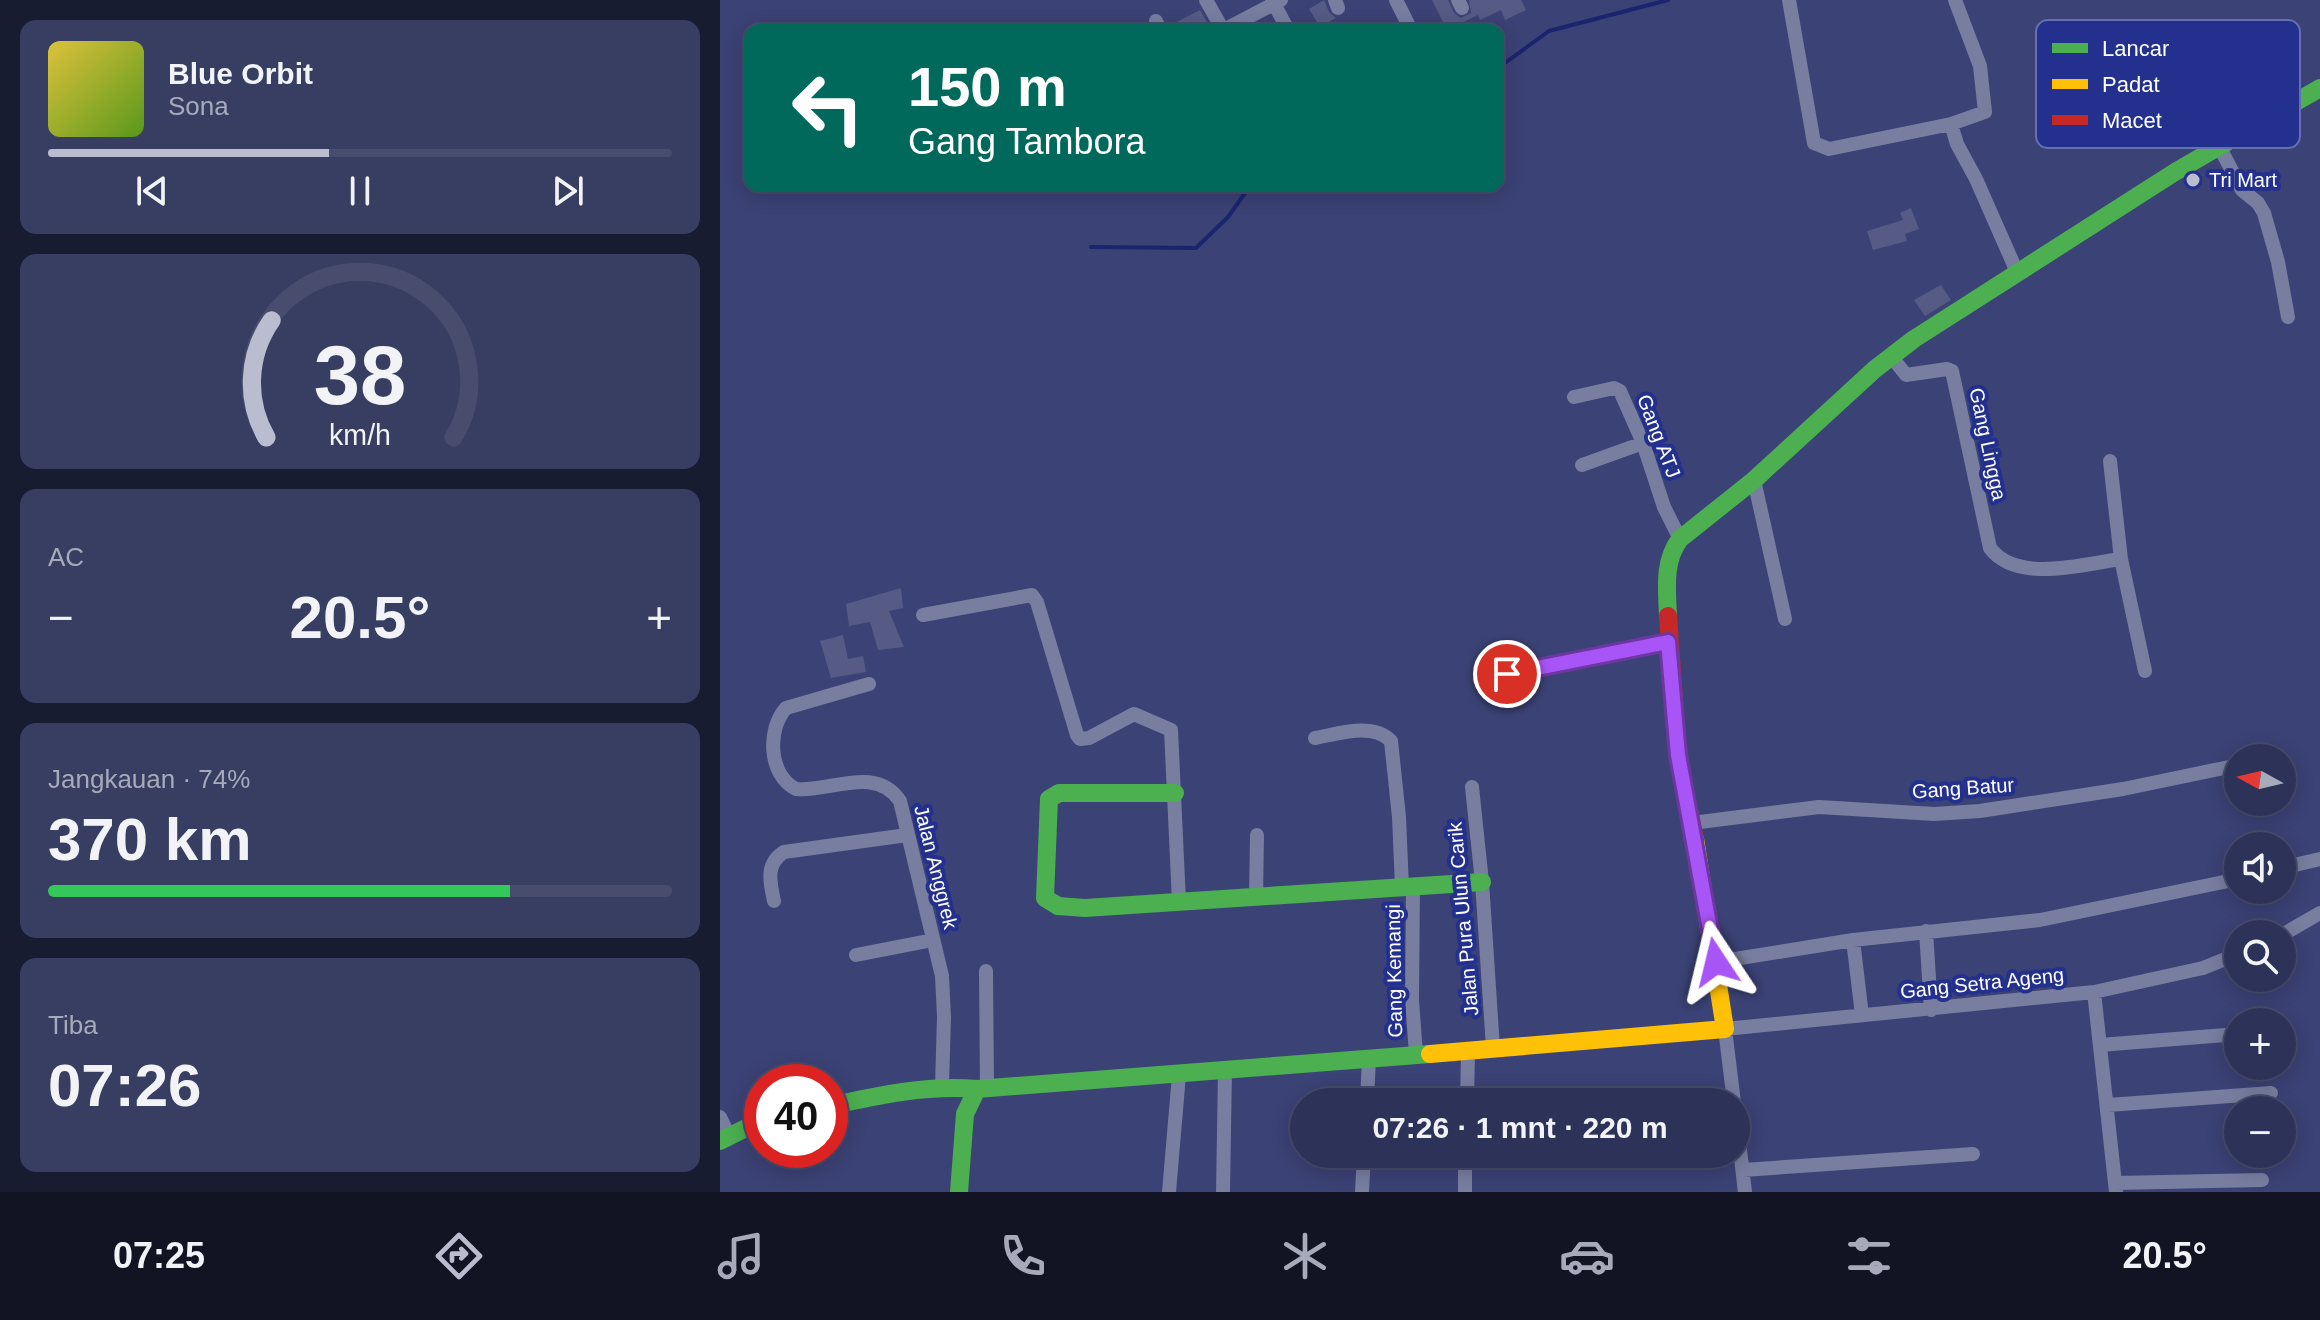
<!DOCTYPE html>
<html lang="id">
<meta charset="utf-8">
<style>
body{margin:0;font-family:Arial,sans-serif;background:#383e61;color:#f1f3f6;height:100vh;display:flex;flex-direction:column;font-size:30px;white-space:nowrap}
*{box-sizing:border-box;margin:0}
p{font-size:26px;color:#a6aaba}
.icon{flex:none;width:44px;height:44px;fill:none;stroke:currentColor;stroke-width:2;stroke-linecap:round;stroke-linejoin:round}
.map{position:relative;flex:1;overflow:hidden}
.panel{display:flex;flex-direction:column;gap:20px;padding:20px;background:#181c30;width:720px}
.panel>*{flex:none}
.guide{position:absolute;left:24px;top:24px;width:760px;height:168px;border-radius:16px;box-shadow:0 4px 20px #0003,0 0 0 2px #484d6e;background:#00695c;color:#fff;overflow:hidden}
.needle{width:52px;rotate:278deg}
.controls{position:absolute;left:1504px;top:744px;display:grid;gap:16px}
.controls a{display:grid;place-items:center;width:72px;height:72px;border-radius:50%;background:#2c3258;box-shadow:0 4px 20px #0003,0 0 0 2px #484d6e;font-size:40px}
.speed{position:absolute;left:24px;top:1064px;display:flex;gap:16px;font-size:40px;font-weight:700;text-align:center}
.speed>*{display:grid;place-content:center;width:104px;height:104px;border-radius:50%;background:#2c3258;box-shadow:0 4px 20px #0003,0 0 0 2px #484d6e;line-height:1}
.speed .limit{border:12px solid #d22;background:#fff;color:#111}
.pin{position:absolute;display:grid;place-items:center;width:68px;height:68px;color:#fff;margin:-34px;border:4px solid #fff;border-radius:50%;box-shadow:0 2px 8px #0007}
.me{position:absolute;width:88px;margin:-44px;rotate:350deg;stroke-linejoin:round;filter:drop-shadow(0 0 6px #0008)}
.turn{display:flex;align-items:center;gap:28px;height:168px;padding:0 32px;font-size:36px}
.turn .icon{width:104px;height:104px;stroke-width:2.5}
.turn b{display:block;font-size:56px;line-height:68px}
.big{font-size:60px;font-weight:800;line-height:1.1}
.panel .card{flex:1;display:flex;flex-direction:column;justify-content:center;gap:12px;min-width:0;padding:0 28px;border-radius:16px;background:#383e61}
.panel .dial{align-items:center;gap:0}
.dial svg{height:208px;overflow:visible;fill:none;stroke:#484d6e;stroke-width:7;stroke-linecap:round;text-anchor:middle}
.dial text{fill:#f1f3f6;stroke:none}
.song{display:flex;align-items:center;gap:24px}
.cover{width:96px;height:96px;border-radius:12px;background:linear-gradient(135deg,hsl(50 70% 55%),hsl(90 70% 35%))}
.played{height:8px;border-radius:4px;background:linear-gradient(90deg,#babdcf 45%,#484d6e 45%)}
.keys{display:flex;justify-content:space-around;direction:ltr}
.heat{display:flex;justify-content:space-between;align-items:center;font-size:44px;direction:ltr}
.charge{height:12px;border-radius:6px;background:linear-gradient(90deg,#34c759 74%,#484d6e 0)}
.trip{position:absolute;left:570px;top:1088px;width:460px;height:80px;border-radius:40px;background:#2c3258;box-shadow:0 4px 20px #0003,0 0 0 2px #484d6e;font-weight:800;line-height:80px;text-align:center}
.dock{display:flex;height:128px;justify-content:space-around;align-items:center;background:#121423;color:#a6aaba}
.dock .icon{width:56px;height:56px}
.dock .selected{color:#babdcf}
.dock b{font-size:36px;color:#f1f3f6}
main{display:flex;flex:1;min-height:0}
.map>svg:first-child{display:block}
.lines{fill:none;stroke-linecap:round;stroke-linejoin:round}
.stream{stroke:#1b256d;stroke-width:4}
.building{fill:#555b84}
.street{stroke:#777ea0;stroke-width:14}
.fast{stroke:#4caf50;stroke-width:18}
.slow{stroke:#ffc107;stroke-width:18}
.jam{stroke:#c62828;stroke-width:18}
.route-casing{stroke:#6d37a1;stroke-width:20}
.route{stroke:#a855f7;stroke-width:14}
.poi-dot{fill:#babdcf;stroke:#23308d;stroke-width:3}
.labels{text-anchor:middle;stroke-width:8;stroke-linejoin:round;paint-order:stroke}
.poi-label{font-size:20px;fill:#fff;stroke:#23308d;text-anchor:start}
.street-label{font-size:20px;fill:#fff;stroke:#23308d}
.key{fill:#23308d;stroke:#656eaf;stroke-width:2}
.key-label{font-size:22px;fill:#fff}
</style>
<main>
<section class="panel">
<div class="card">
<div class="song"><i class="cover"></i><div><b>Blue Orbit</b><p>Sona</p></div></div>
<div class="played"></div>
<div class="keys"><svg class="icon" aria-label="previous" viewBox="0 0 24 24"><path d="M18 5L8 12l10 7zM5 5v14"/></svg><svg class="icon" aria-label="pause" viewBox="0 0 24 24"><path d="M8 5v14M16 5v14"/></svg><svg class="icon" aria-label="next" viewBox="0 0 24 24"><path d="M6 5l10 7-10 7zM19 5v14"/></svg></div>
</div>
<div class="card dial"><svg viewBox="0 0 100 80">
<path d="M14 69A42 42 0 1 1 86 69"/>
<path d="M14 69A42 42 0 0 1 16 24" stroke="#babdcf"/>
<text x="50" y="56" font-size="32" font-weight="700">38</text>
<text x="50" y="72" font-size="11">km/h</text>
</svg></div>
<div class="card"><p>AC</p>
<div class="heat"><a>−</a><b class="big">20.5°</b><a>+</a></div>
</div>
<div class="card"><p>Jangkauan · 74%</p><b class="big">370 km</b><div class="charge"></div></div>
<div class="card"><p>Tiba</p><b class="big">07:26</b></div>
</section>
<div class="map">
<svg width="1600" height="1192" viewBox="0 0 1600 1192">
<rect width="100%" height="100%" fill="#3b4275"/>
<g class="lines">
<!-- stream -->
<path class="stream" d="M778,68L829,31L948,0
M371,247L476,248L508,217L530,186"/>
</g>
<!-- building -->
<path class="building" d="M604,0L609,12L616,18L600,27L589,9Z
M712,0H728L734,13L741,18L751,13L749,0H801L806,10L785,20L781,10L760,20L758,15L727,30Z
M480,10L491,29L450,30L449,26Z
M1191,208L1199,229L1185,234L1187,241L1153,250L1147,231L1183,220L1180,213Z
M1221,285L1231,300L1205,316L1194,300Z
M181,588L183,608L169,611L184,647L158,650L150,622L129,626L126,604Z
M123,635L128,659L143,656L146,672L111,678L100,641Z"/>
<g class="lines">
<!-- street -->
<path class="street" d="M486,0L503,30
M552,0L568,30
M615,0L618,8
M676,0L688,24
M738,0L742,8
M1069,0L1094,143L1109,149L1231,124L1265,112L1260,66L1235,0
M436,21L440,30
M504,30L561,0
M1231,124L1237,144L1256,179L1297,272
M1499,146L1522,190L1538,203L1544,213L1558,262L1568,317
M1171,356L1186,375L1227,369L1232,371L1270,548C1297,584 1363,564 1401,559
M854,397L894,388L900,391L923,443L944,507L960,539
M1390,461L1401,559L1425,671
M862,465L923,443
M1034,480L1065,619
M203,615L312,595L317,602L357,735L360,739L369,738L414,714L451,730L459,902
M760,680L948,642
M149,684L66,708C47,729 48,775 76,789C109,793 155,764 180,801L222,976L224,1017L222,1086
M595,738C618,734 652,722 671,741L679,817L682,887
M752,787L762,882L773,1048
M972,823L1099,807L1214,814L1260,811L1403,789L1514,766
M1562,868L1600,859
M693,886L692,1000L696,1054
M536,898L537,835
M54,901C50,882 45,864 64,852L187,835
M1206,931L1211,1010
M1562,935L1600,913
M1133,940L1142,1015
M136,955L213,940
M996,962L1133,940L1320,920L1518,879
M266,971L267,1088
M1374,992L1396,1192
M1380,1045L1518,1034
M647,1102L649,1058
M747,1102L748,1052
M1014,1102L1005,1029L1374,992L1483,968L1518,954
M1388,1105L1551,1093
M1016,1116L1025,1192
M0,1117L9,1136
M1023,1170L1253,1154
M1395,1183L1542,1180
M449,1192L459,1075
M503,1192L505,1070
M642,1192L644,1154
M745,1192V1154"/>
<!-- fast -->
<path class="fast" d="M948,616C947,590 943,561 960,539L1034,480L1155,369L1194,339L1455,172L1600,88
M455,793H339L329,799L325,898L338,906L365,908L762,882
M110,1106C159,1095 206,1085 257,1089L710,1054
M0,1141L42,1120
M239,1192L245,1114L257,1089"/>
<!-- slow -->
<path class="slow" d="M710,1054L1005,1029L975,839"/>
<!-- jam -->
<path class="jam" d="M948,616L958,755L975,839"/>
</g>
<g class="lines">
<defs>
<path id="route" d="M787,674L948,642L958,755L996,962"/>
</defs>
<!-- route casing -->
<use href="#route" class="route-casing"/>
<!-- route -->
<use href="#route" class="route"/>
</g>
<!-- markers -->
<circle class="poi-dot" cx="1473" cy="180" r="8"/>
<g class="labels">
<!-- poi labels -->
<g class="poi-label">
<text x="1489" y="187">Tri Mart</text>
</g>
<!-- street labels -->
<g class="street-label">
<text transform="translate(939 436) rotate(69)" y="7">Gang ATJ</text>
<text transform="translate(1268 444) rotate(78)" y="7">Gang Lingga</text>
<text transform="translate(1243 788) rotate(-4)" y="7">Gang Batur</text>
<text transform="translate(216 867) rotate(76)" y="7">Jalan Anggrek</text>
<text transform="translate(743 919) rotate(-95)" y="7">Jalan Pura Ulun Carik</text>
<text transform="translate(674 971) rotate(-91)" y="7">Gang Kemangi</text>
<text transform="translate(1262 983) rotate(-6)" y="7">Gang Setra Ageng</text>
</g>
</g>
<!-- legend -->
<rect x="1316" y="20" width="264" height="128" rx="12" class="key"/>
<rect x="1332" y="43" width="36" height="10" fill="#4caf50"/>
<rect x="1332" y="79" width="36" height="10" fill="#ffc107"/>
<rect x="1332" y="115" width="36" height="10" fill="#c62828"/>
<g class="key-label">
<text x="1382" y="56">Lancar</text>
<text x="1382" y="92">Padat</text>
<text x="1382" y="128">Macet</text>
</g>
</svg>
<div class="controls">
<a><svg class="needle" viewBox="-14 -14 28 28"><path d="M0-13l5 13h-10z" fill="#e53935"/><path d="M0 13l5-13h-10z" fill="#a6aaba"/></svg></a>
<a><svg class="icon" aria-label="sound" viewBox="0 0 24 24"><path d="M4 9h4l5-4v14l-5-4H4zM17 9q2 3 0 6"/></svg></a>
<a><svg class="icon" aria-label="search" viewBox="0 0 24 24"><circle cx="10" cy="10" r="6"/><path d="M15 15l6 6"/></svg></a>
<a>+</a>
<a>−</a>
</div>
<div class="speed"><div class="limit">40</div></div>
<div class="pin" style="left:787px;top:674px;background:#d93025"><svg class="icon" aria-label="arrive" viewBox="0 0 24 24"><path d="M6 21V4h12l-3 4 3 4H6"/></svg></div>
<svg class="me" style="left:996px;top:962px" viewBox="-20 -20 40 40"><path d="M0-17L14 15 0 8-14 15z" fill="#a855f7" stroke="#fff" stroke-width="4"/></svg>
<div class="trip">07:26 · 1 mnt · 220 m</div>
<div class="guide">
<div class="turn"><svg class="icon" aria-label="left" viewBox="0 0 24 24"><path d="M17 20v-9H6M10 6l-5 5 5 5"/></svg><div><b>150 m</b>Gang Tambora</div></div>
</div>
</div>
</main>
<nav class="dock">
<b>07:25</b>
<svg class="icon selected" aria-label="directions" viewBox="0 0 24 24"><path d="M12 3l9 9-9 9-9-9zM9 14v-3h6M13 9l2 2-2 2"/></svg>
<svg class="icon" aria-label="music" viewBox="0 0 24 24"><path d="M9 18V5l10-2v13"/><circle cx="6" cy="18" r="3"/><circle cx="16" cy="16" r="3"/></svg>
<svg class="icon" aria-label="phone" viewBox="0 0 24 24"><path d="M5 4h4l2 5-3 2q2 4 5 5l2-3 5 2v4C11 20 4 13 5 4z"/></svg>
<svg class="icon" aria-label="climate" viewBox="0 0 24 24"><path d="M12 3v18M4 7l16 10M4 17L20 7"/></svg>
<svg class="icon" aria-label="car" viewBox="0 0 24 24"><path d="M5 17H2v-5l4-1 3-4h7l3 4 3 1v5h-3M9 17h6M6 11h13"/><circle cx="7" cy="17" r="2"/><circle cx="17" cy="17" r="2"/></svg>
<svg class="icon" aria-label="filters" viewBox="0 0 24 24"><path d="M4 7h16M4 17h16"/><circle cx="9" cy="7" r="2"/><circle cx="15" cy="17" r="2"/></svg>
<b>20.5°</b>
</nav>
